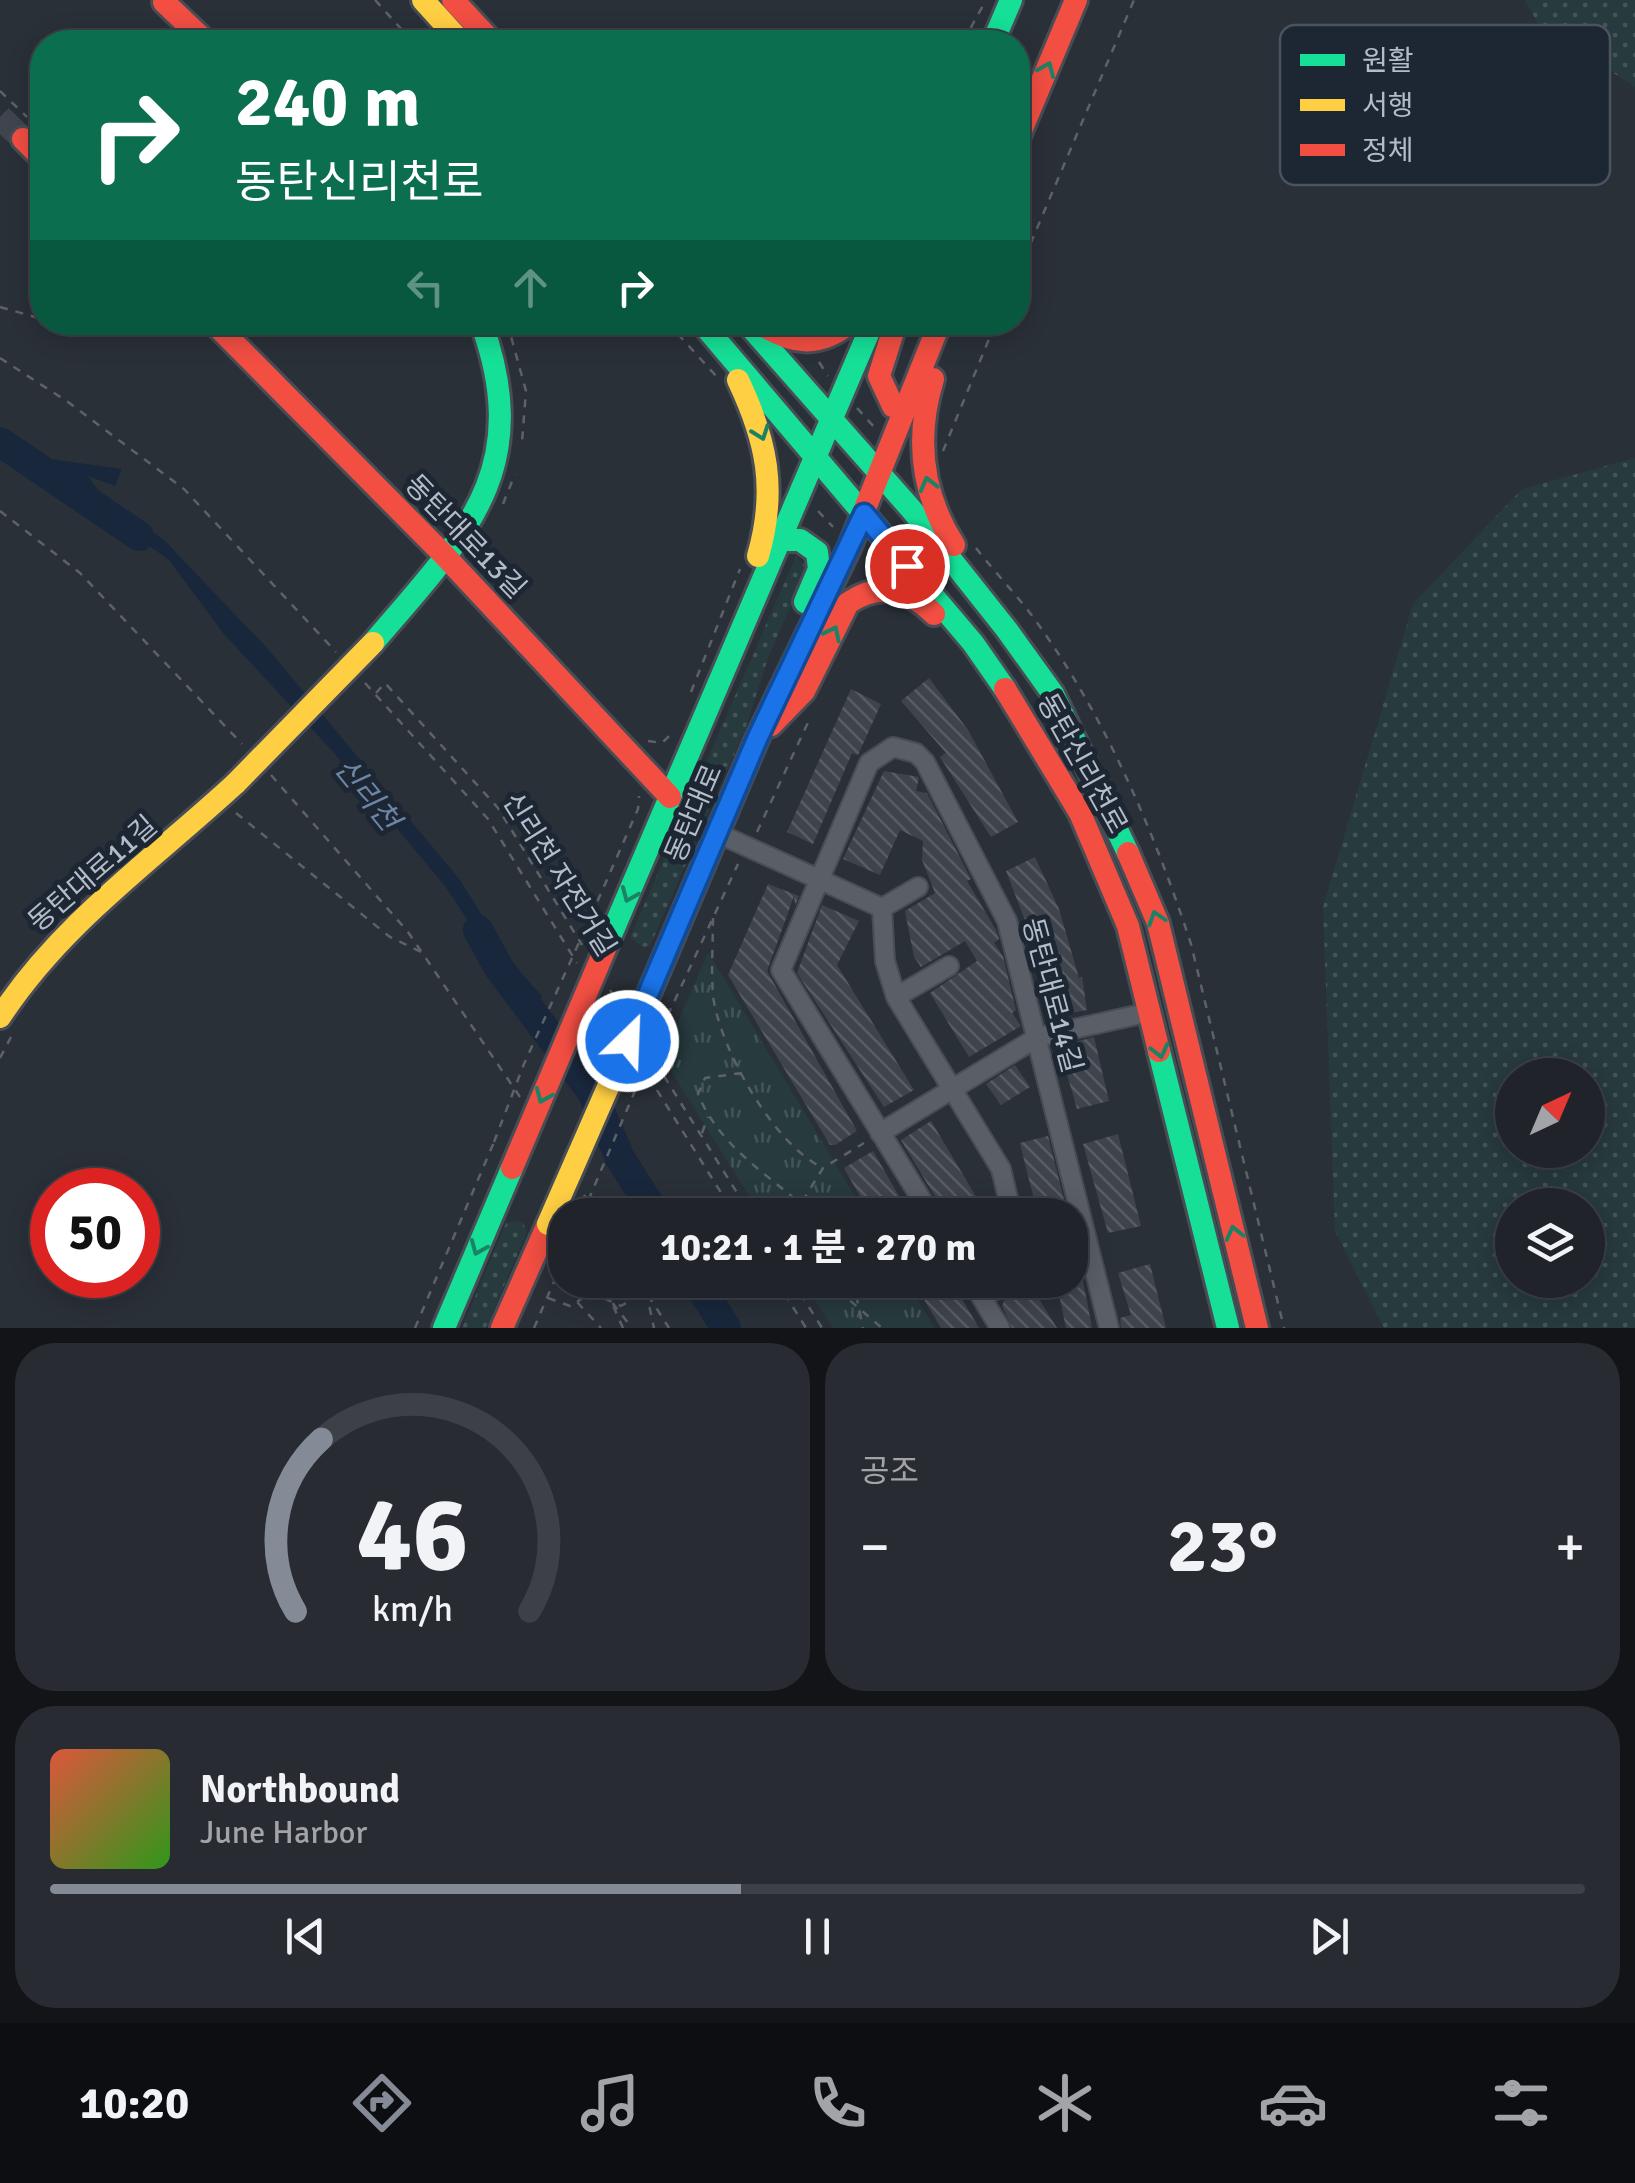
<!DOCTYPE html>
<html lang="ko">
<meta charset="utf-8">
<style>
body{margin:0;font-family:Signika,"Noto Sans KR",sans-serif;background:#282c32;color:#f1f3f6;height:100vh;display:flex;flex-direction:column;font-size:38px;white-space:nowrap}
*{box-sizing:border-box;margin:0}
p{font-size:32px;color:#a2a4a8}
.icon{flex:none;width:55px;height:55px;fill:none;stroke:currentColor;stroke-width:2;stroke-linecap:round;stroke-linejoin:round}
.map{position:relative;height:1328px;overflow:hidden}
.drawer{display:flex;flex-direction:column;gap:15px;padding:15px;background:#121417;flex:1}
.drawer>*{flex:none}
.hud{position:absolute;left:30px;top:30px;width:1000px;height:305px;border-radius:40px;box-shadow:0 5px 25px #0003,0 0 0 2px #3d4147;background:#0b6e4f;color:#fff;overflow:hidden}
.needle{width:65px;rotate:44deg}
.tools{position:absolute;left:1495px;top:1058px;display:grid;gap:20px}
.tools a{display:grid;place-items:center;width:110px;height:110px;border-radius:50%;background:#20242a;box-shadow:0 5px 25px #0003,0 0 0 2px #3d4147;font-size:50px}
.speed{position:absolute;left:30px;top:1168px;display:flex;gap:20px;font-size:50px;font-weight:700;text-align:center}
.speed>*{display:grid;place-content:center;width:130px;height:130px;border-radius:50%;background:#20242a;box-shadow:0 5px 25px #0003,0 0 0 2px #3d4147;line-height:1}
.speed .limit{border:15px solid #d22;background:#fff;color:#111}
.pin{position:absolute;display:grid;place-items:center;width:85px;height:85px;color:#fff;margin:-42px;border:5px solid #fff;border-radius:50%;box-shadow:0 2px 10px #0007}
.me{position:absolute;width:110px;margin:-55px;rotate:24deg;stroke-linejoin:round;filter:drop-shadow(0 0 8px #0008)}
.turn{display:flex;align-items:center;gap:35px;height:210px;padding:0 40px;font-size:45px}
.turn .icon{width:130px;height:130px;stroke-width:2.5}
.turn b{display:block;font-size:70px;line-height:85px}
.lanes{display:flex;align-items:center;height:95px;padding:0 40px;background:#0003;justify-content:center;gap:50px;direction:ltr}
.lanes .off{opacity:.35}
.big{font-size:75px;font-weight:700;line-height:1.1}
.drawer .tile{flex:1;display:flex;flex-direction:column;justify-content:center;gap:15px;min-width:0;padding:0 35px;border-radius:40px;background:#282c32}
.drawer .dial{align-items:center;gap:0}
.dial svg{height:260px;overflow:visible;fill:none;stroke:#3d4147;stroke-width:7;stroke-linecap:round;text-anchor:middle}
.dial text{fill:#f1f3f6;stroke:none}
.song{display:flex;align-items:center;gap:30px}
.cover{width:120px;height:120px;border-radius:15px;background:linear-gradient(135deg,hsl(10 70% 55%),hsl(110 70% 35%))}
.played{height:10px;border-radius:5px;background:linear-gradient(90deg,#848b96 45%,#3d4147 45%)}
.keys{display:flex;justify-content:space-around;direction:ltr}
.heat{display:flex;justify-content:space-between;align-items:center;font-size:55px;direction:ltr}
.drawer .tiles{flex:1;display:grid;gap:15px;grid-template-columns:1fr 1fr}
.tile:last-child{grid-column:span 2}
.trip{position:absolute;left:548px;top:1198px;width:540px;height:100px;border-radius:40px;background:#20242a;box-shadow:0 5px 25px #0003,0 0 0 2px #3d4147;font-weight:700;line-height:100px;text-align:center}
.dock{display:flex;height:160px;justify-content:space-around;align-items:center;background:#0d0e11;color:#a2a4a8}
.dock .icon{width:70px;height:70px}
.dock .active{color:#848b96}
.dock b{font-size:45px;color:#f1f3f6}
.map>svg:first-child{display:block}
.grass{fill:url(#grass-dots);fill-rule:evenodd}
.park{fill:url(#park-tufts)}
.water{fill:#19273c}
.pier{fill:#2a3038}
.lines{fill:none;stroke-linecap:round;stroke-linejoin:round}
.river{stroke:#19273c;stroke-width:30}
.building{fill:url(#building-back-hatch)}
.secondary-tunnel{stroke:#3f454e;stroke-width:25;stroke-dasharray:25 12;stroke-linecap:butt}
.street-casing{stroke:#484c55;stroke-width:22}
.fast-casing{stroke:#484c55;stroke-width:28}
.slow-casing{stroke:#484c55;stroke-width:28}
.jam-casing{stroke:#484c55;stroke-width:28}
.path{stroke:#5c6268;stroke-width:2.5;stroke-dasharray:8 8;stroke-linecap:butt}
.street{stroke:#5a5e66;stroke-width:18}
.fast{stroke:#16e098;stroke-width:22}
.slow{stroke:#ffcf43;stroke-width:22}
.jam{stroke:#f24e42;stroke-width:22}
.slow-bridge-casing{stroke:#484c55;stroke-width:28;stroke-linecap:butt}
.jam-bridge-casing{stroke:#484c55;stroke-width:28;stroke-linecap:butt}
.path-bridge{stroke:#5c6268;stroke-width:2.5;stroke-dasharray:8 8;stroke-linecap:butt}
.slow-bridge{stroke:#ffcf43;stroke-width:22}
.jam-bridge{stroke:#f24e42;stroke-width:22}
.oneway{stroke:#1a8366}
.route-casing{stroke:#114b97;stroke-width:25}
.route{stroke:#1a73e8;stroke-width:18}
.labels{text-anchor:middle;stroke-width:10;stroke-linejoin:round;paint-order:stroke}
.street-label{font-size:28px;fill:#b4bcc9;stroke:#1d2633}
.water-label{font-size:30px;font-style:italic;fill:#6d86a8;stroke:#1d2633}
.key{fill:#1d2633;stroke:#4a5360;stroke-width:2.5}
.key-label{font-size:28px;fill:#b4bcc9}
</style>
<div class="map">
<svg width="1635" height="1328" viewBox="0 0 1635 1328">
<defs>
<pattern id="grass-dots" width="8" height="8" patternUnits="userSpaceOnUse" patternTransform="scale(2.5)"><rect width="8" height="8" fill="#273a3e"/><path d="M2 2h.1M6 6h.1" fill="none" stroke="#445559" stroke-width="1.8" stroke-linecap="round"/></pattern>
<pattern id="park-tufts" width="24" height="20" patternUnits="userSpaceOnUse" patternTransform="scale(2.5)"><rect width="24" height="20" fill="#273a3e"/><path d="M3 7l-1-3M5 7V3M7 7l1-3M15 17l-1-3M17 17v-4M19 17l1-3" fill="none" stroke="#445559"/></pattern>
<pattern id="building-back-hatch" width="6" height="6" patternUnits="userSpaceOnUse" patternTransform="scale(2.5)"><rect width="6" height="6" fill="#3f444c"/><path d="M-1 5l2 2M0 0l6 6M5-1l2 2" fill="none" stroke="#585d64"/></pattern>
</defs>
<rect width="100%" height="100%" fill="#2a3038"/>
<!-- grass -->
<path class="grass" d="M1525,0H1635V87L1538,24Z
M1635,458V1328H1384L1335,1231L1323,907L1413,604L1522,489ZM1512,1075H1588V1150H1512ZM1512,1205H1588V1280H1512Z
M796,556L804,564V575L768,658L745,730L650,946L642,947L630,937Z
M514,1221L523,1223L527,1232L486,1328H462L506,1223Z"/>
<!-- park -->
<path class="park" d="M708,952L866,1215H761L663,1058Z
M802,1280H905L935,1328H833Z"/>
<!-- water -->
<path class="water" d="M0,430L50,459L122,469L115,486L88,476L103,497L164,540L268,649L460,880L511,962L592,1051L583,1064L499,968L445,886L335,754L223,633L169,560L60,482L0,451Z"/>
<!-- pier -->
<path class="pier" d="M544,991L596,1049L587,1068H580L534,1015Z"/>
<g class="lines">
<!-- river -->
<path class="river" d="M0,442L139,536
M478,930L499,968L592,1092L620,1158L656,1215
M696,1280L726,1328"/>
</g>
<!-- building -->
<path class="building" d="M929,678L968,730L1018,822L991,837L940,757L946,753L901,701Z
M851,689L881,704L858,755L852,753L813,844L787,832Z
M884,771L919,777L916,791L927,793L971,879L967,881L996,930L999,939L994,943L1003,956L1016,1010L1012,1013L1021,1026L969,1057L930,993L977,961L965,941L921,967L914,957L905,911L935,893L922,860L923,841L900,830L880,875L843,859Z
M1035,857L1059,909L1079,978L1082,977L1087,1010L1054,1016L1046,1011L1043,1000L1050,997L1038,954L1006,871Z
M768,884L799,896L795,906L794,896L767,971L857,1131L835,1145H830L728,975Z
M822,905L859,921L837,965L914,1090L884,1107L797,973Z
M1094,1037L1109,1101L1077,1109L1059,1046Z
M1015,1065L1030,1087L1001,1105L986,1084Z
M931,1121L984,1210L974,1215H946L901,1140Z
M1118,1134L1141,1226L1108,1233L1083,1144Z
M1048,1136L1068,1215H1038L1027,1172L1020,1143Z
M873,1151L892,1184L910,1215H871L862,1200L844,1168Z
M1150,1264L1166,1328H1121L1120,1318L1131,1315L1118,1273Z
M1080,1265L1092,1328H1066L1056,1280H1070V1268Z
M912,1280H951L979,1328H941Z
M1029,1283L1057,1328H1012L1002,1306L1005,1298Z"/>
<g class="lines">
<!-- secondary-tunnel -->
<path class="secondary-tunnel" d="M0,117L23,139"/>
<defs>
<path id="street" d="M717,833L882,908L885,961L896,997L1001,1169L1012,1215
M882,908L918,887
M896,997L949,966
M880,1133L1038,1037L1150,1012
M931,1215L781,970L869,763L893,747L916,753L925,762L1007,921L1109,1328
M971,1280L1000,1328
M982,1298L1010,1280"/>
<path id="fast" d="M993,42L1011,0
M701,322L973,643L1005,689
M746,322L911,509L1007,630L1053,694L1128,853
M780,540H800L817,552L819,569L805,602
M373,643C465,535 535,471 481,322
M608,942L873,322
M1159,1051L1228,1328
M444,1328L512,1168"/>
<path id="slow" d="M423,0L461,42
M738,380C767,441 777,490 758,556
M644,1005L757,739L809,631
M0,1017C62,922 154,859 236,783"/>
<path id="jam" d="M453,0L492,42
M164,2L206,42
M1018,138L1076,0
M23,139L42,158
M213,322L444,555L670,797
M757,322C791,344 818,349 851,322
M896,322L879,376L893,406H905
M933,379C915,438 921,493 954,545
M809,631L850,546L940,322
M1005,689L1080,813L1128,926L1159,1051
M771,725L804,691L848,603C879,582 908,588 934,614
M1128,853L1158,923L1257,1328
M502,1328L548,1224"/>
</defs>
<!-- street casing -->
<use href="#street" class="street-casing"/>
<!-- fast casing -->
<use href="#fast" class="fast-casing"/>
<!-- slow casing -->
<use href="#slow" class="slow-casing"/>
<!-- jam casing -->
<use href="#jam" class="jam-casing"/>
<!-- path -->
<path class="path" d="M375,0L413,42
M963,42L986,0
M0,91L27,117
M1018,273L1134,0
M0,307L42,319
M507,322L526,391L522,442
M667,322L717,377
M0,358L68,402L184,489L336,652
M819,362L828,376
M857,408L875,428
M943,451L996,322
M503,504L515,474
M0,511L80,573L242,744
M818,511L833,527
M432,512L448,514
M976,548C993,570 1013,591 1030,613C1103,711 1153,828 1191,944L1284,1328
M365,683L488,819L577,963
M691,692L740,569
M376,693L385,683L498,808L582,945
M648,741L662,743L674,731
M271,775L408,932L520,1097
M236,813L390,937L421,952
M757,832L811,716
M591,916L638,809L639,796
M713,918C713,943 711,970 713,996C720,1049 774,1145 823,1168
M610,990L619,1004
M605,1008L614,1022
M661,1030L738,864
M647,1049L751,1215
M0,1058L11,1037
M640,1063L735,1215
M742,1073L705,1078L698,1094C721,1150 772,1176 813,1215
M702,1133L708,1117
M584,1195L597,1215
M801,1205L804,1215
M794,1215L823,1168L864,1143
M638,1280L644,1289
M776,1280L806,1328
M792,1280L822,1328
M826,1280L882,1328
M853,1280L863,1328
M648,1295L669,1328
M548,1298L570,1306L577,1302L601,1328
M577,1302L590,1292L621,1306L646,1291L654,1328
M415,1328L494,1142
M534,1328L565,1256
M623,1328L611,1301L632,1328"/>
<!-- street -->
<use href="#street" class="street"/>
<!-- fast -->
<use href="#fast" class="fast"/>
<!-- slow -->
<use href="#slow" class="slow"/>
<!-- jam -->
<use href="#jam" class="jam"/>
<defs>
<path id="slow-bridge" d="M236,783L373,643
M548,1224L644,1005"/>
<path id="jam-bridge" d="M512,1168L608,942"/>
</defs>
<!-- slow-bridge casing -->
<use href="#slow-bridge" class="slow-bridge-casing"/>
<!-- jam-bridge casing -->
<use href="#jam-bridge" class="jam-bridge-casing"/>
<!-- path-bridge -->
<path class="path-bridge" d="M494,1142L524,1064L591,916
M582,1215L661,1030"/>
<!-- slow-bridge -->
<use href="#slow-bridge" class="slow-bridge"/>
<!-- jam-bridge -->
<use href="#jam-bridge" class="jam-bridge"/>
</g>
<!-- one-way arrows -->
<defs><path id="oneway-chevron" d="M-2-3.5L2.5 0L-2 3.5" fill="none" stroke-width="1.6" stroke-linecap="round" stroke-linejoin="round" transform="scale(2.5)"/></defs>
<g class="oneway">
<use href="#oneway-chevron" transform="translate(1047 69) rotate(-67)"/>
<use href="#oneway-chevron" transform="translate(761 433) rotate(70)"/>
<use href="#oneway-chevron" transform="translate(928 484) rotate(-105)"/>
<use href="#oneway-chevron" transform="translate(833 633) rotate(-64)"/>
<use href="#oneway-chevron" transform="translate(629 895) rotate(113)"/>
<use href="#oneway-chevron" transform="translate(1156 918) rotate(-108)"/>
<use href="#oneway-chevron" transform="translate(1160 1051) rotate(76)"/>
<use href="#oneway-chevron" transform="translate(543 1096) rotate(113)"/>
<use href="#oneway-chevron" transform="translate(1234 1233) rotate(-104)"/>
<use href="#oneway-chevron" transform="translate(478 1248) rotate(113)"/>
</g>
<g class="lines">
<defs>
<path id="route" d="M628,1041L757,739L864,514L907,566"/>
</defs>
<!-- route casing -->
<use href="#route" class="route-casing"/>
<!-- route -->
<use href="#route" class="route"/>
</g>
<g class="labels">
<!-- street labels -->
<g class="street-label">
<text transform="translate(466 536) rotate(46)" y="10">동탄대로13길</text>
<text transform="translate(1083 763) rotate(61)" y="10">동탄신리천로</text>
<text transform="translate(693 813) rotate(-67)" y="10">동탄대로</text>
<text transform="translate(92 873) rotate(-41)" y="10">동탄대로11길</text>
<text transform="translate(560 874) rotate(58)" y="10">신리천 자전거길</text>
<text transform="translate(1053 995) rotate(75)" y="10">동탄대로14길</text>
</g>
<!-- water labels -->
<g class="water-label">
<text transform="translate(367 794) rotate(51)" y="10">신리천</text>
</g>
</g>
<!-- legend -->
<rect x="1280" y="25" width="330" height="160" rx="15" class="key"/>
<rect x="1300" y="54" width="45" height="12" fill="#16e098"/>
<rect x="1300" y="99" width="45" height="12" fill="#ffcf43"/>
<rect x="1300" y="144" width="45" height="12" fill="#f24e42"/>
<g class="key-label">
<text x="1362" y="70">원활</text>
<text x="1362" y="115">서행</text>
<text x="1362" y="160">정체</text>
</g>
</svg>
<div class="tools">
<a><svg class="needle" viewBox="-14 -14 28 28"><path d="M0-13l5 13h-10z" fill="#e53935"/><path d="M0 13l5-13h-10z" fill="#a2a4a8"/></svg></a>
<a><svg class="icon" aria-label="layers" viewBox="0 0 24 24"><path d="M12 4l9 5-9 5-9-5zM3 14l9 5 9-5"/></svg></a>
</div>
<div class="speed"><div class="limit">50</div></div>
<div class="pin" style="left:907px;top:566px;background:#d93025"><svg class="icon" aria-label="arrive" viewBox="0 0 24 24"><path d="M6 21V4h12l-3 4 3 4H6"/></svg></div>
<svg class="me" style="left:628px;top:1041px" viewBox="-20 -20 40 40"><circle r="17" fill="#1a73e8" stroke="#fff" stroke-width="3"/><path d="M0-11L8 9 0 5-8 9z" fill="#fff"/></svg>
<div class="trip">10:21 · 1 분 · 270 m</div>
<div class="hud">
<div class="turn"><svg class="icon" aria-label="right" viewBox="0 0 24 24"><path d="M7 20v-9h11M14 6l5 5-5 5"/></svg><div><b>240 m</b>동탄신리천로</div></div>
<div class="lanes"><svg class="icon off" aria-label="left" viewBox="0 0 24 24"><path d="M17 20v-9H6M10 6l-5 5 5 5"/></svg><svg class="icon off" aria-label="ahead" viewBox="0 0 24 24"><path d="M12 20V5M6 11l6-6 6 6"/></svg><svg class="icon" aria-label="right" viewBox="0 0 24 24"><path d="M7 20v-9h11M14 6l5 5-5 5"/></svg></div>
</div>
</div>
<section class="drawer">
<div class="tiles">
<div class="tile dial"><svg viewBox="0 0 100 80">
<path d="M14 69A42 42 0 1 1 86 69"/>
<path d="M14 69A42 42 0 0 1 22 16" stroke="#848b96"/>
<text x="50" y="56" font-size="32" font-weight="700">46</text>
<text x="50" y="72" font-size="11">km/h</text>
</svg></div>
<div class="tile"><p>공조</p>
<div class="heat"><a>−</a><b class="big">23°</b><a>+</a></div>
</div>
<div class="tile">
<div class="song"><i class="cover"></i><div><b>Northbound</b><p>June Harbor</p></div></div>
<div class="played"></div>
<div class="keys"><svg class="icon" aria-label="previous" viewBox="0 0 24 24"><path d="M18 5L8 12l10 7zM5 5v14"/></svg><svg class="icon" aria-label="pause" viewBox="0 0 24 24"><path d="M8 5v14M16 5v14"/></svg><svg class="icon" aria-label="next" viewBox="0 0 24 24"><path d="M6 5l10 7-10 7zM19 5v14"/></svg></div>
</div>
</div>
</section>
<nav class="dock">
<b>10:20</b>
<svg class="icon active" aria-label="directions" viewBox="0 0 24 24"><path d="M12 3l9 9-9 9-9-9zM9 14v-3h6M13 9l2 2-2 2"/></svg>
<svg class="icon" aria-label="music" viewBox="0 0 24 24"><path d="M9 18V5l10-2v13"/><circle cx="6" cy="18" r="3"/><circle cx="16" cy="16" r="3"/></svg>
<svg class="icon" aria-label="phone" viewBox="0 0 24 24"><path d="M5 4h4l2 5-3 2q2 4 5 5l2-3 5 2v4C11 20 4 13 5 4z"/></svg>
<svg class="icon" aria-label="climate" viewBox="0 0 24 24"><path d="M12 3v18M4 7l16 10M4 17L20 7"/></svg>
<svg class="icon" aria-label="car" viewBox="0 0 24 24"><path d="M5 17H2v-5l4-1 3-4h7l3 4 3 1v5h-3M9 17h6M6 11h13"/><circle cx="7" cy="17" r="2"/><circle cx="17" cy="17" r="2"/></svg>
<svg class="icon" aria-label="filters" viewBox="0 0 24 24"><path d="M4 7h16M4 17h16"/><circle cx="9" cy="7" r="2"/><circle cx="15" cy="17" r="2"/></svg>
</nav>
